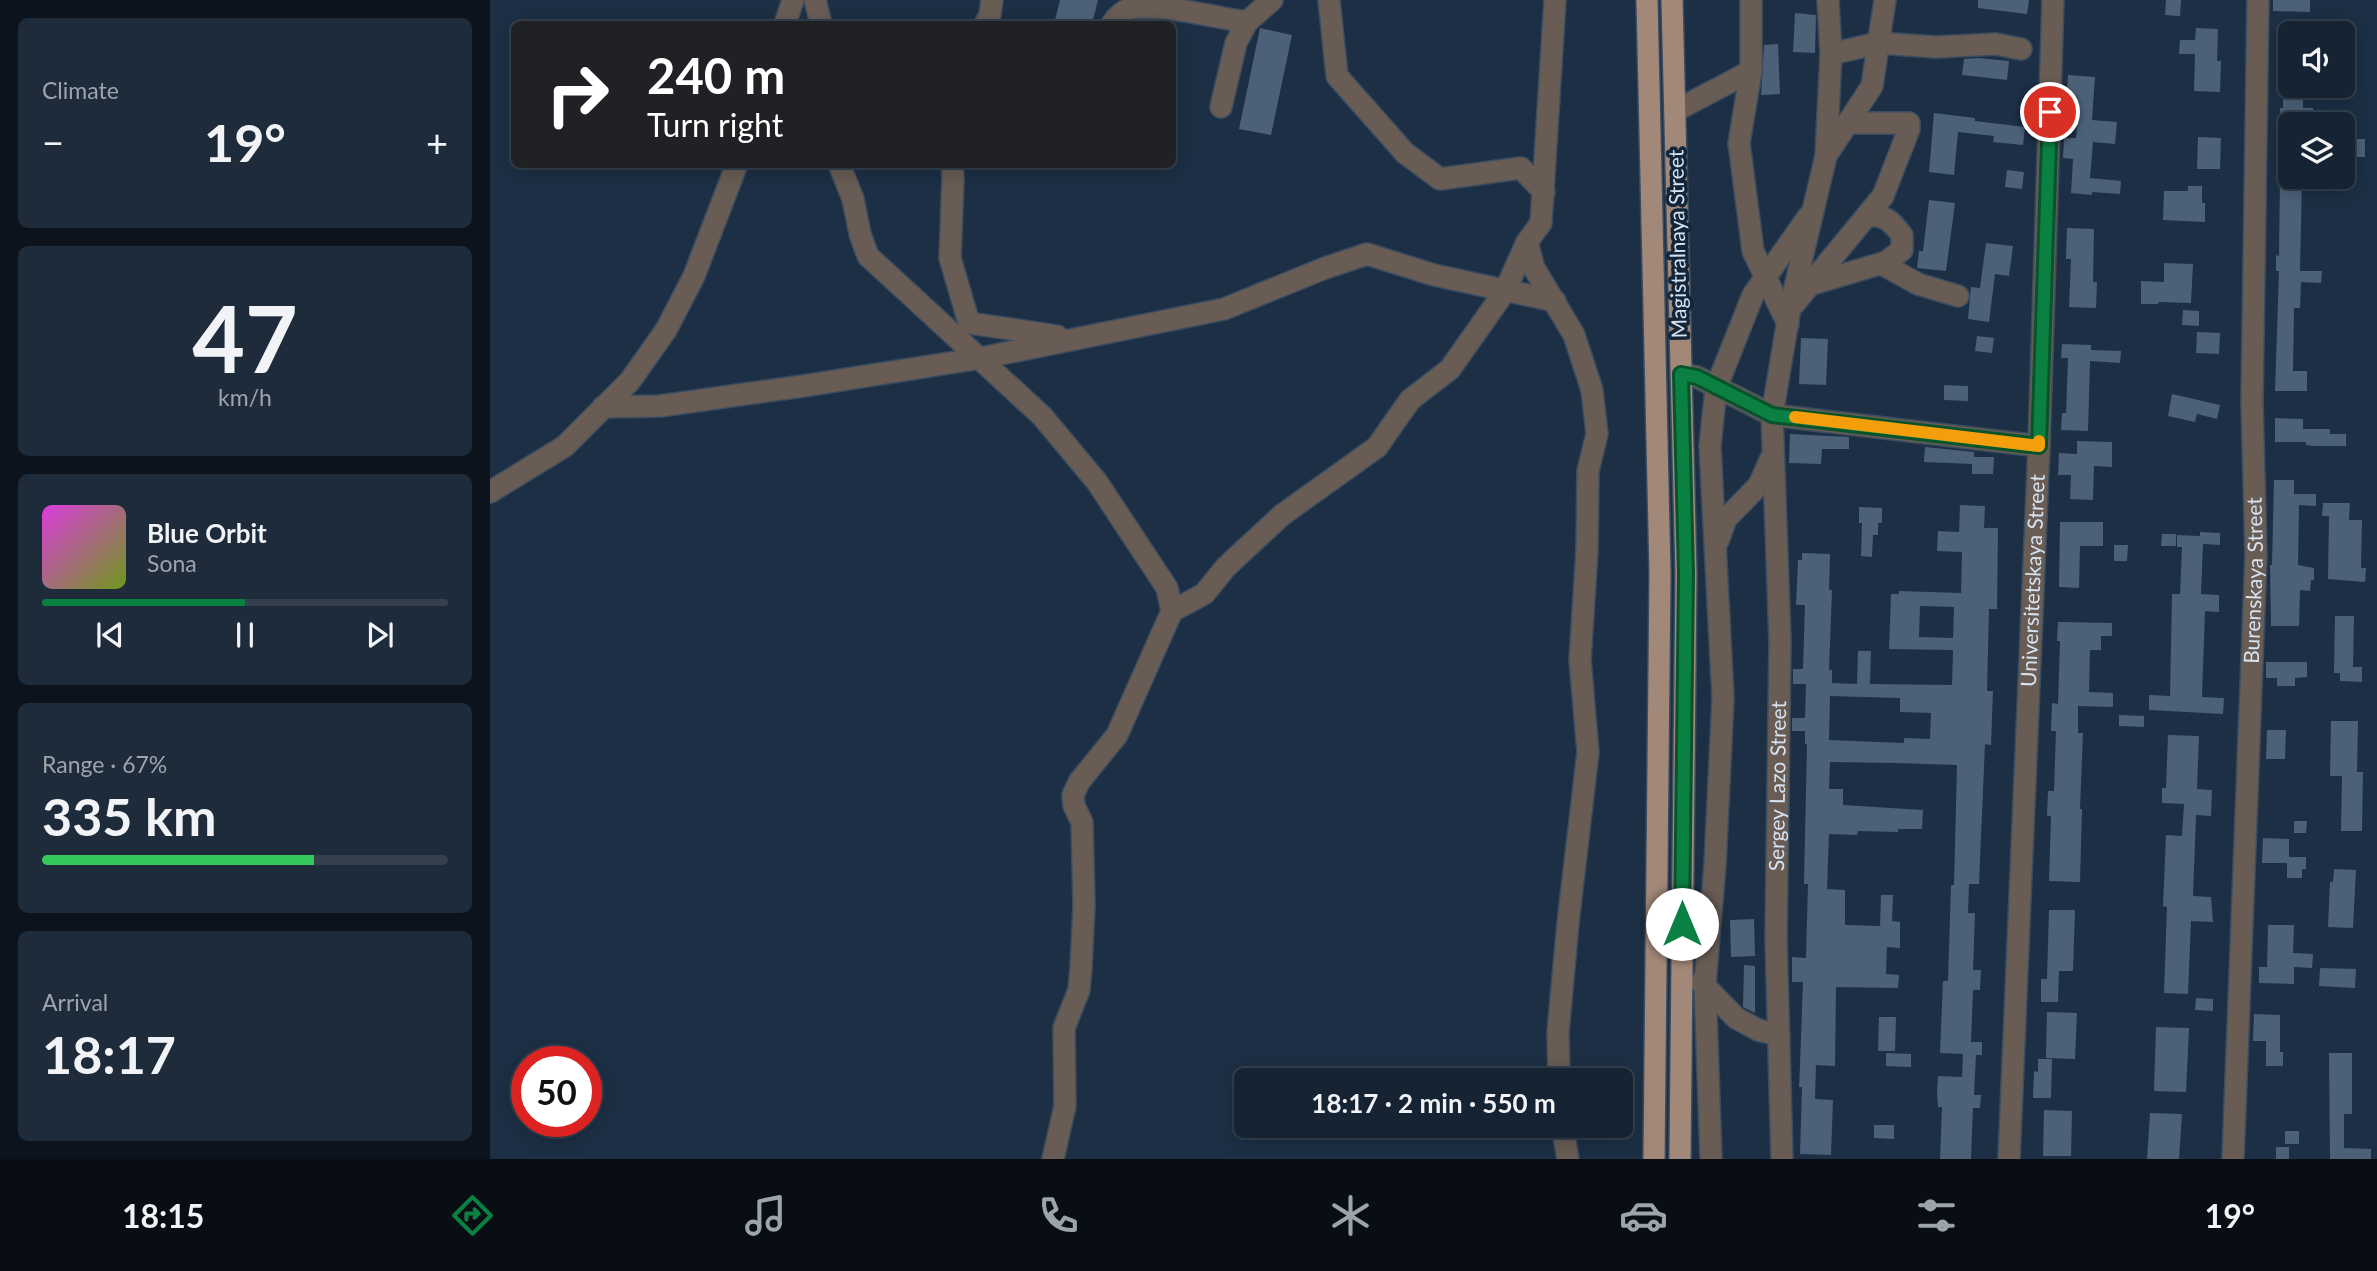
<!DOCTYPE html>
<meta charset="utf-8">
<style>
body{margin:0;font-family:Lato,sans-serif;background:#1e2b3b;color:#f1f3f6;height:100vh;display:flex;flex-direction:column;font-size:26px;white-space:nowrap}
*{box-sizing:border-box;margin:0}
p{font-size:23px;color:#9da4ac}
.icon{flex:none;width:38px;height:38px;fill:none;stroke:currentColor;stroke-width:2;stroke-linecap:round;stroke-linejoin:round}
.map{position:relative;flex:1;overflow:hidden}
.panel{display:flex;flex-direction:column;gap:18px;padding:18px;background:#0c131c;width:490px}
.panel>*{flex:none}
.banner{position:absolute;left:21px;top:21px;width:665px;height:147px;border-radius:10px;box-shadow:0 4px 18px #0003,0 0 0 2px #34404e;background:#202124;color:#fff;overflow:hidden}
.tools{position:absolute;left:1788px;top:21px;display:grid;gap:14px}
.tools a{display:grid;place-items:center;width:77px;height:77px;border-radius:10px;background:#152333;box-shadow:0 4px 18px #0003,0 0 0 2px #34404e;font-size:35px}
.speed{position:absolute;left:21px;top:1046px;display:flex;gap:14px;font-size:35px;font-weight:700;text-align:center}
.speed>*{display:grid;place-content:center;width:91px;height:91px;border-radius:50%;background:#152333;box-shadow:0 4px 18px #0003,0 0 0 2px #34404e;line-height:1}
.speed .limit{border:10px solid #d22;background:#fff;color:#111}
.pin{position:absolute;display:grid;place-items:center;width:60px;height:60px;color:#fff;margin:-30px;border:4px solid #fff;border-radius:50%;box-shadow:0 2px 7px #0007}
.me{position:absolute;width:77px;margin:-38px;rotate:0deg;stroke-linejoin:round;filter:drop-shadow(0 0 5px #0008)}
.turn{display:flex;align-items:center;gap:24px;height:147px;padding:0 21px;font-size:32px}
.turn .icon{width:91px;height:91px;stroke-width:2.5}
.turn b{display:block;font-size:49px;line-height:60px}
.big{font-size:52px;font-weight:700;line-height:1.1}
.panel .widget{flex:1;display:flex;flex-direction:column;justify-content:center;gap:10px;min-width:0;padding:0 24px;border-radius:10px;background:#1e2b3b}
.panel .dial{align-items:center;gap:0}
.dial b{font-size:91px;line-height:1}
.song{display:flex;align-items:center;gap:21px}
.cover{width:84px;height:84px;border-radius:10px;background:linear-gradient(135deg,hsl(300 70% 55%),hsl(80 70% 35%))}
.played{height:7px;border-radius:4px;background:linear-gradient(90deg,#0b8043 50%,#34404e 50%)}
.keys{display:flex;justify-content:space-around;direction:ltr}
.heat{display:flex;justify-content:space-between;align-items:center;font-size:38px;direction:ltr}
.charge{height:10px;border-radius:5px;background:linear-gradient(90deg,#34c759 67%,#34404e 0)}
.trip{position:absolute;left:744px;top:1068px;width:399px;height:70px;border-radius:10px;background:#152333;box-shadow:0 4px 18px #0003,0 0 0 2px #34404e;font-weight:700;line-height:70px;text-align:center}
.menu{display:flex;height:112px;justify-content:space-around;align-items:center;background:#080e14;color:#9da4ac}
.menu .icon{width:49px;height:49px}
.menu .selected{color:#0b8043}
.menu b{font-size:32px;color:#f1f3f6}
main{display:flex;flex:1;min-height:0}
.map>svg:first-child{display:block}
.building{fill:#4c6178;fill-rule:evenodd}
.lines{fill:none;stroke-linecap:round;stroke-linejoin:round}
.minor-casing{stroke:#3a4c60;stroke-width:24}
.major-casing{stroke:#3a4c60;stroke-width:24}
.minor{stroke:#685c54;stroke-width:21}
.major{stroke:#a28879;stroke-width:21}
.route-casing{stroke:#07532c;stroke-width:18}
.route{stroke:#0b8043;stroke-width:12}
.slow{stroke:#f59e0b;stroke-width:12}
.labels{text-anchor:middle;stroke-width:7;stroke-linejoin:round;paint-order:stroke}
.street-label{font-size:21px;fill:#d7e3f1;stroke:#122539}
</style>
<main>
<section class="panel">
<div class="widget"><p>Climate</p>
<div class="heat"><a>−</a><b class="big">19°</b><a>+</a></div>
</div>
<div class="widget dial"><b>47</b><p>km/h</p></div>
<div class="widget">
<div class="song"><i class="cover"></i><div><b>Blue Orbit</b><p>Sona</p></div></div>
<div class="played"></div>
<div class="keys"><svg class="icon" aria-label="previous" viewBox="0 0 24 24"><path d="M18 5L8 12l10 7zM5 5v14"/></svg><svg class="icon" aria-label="pause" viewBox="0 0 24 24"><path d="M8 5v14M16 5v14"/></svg><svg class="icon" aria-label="next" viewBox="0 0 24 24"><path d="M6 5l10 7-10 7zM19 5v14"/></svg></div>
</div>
<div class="widget"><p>Range · 67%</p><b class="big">335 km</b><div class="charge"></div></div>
<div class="widget"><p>Arrival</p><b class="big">18:17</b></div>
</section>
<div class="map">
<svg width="1887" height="1159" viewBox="0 0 1887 1159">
<rect width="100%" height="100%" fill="#1c2f44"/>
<!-- building -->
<path class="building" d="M570,0H608L602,24H564Z
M1488,0H1539L1537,14L1488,8Z
M1676,0H1691L1690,16L1675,15Z
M1783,0H1820V12L1783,11Z
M1305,13L1326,15L1325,53L1303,52Z
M770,28L802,35L781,135L749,129Z
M1706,28L1728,29L1727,61H1731L1730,92L1704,91L1705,54H1689L1690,40H1705Z
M1288,44L1290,94L1271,95L1274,45Z
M1489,58L1519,61L1517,80L1472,75L1474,59Z
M1578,75L1605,77L1602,120L1627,122L1625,144L1603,142L1600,178L1631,181L1630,194L1602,192V195L1581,193L1583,159L1573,158L1574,138H1586L1588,110L1576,109Z
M1793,99L1813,100V108H1823V124H1790V108H1793Z
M1444,113L1485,118V121L1535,127L1533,145L1503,142L1504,136L1468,132L1464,175L1439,172Z
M1708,137L1731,138L1730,169H1707Z
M1853,139H1875V157H1853Z
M1517,170L1534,172L1532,189L1515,187Z
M1790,177H1812L1810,271H1832L1831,283L1811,282L1810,308H1804L1803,371H1817V391H1785L1789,271H1786V255L1789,256Z
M1698,186H1712V203H1715V222L1673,220L1674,191H1698Z
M1439,200L1465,203L1456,271L1427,268L1429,251H1433Z
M1577,228L1604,229L1603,282H1607L1606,308L1579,307L1581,259H1576Z
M1496,243L1523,246L1519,276L1505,274L1499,322L1478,319L1481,287L1490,288Z
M1674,263L1703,264L1701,303L1669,302L1668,304H1651V281L1674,282Z
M1693,310L1709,311V326L1692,325Z
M1707,332L1730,333L1729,354L1706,353Z
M1487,336L1504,338L1502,353L1485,351Z
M1311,338L1338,339L1336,385L1309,384Z
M1572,344L1601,345V350L1631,351L1630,363L1600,361L1598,431L1571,430L1572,413H1576L1578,358H1571Z
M1454,385L1478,386V401L1454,400Z
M1682,394L1730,405L1727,419L1707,414L1705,422L1678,416Z
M1785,418L1813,419V429H1840V434H1856V446H1824L1816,445V442H1785Z
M1300,434L1359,437V449H1332L1331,464L1299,463Z
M1587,441L1622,442V467L1604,466L1603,500L1580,499L1581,475H1568L1569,453L1587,454Z
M1435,447L1484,452V457H1504L1503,474H1482V464L1434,462Z
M1784,480H1804V494H1826V506L1809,505L1808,565L1824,568V580H1821L1820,591L1810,590L1809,626H1781L1780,565H1782Z
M1833,503H1860L1859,520H1872L1871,568H1876L1875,582L1838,579L1839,516H1832Z
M1470,505L1495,506L1494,528H1508L1507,609H1499L1497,691H1503L1501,745L1495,744L1489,884H1479L1478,913H1485L1483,970H1491L1490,990H1483L1481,1042H1492V1055H1486L1484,1095H1491L1490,1108H1483L1481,1159H1450L1452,1107H1448L1447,1093L1448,1076L1472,1077L1473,1054L1450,1053L1453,981H1458L1461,885H1464L1467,765L1406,763L1340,762L1339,789H1353V805L1433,810L1432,829H1408V832L1368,831L1367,835L1339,834L1337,889L1355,890V925L1390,926L1391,895H1403L1402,921L1410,922V948L1397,947L1396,974L1409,975L1408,988L1346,987L1345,1066L1326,1065L1325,1099L1343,1100L1341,1155L1310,1154L1312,1087H1309L1310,1065L1313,982H1302V957L1316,958L1318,884H1314L1317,744H1315V731H1302V718H1315L1316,684H1303V669H1313L1315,605H1306L1308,560H1312V553L1340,554L1339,590H1342L1339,670H1342V683L1367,684L1368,651H1381L1380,684L1462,685L1463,650L1399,649L1401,594H1409V591L1471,593L1472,552L1447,551L1448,531L1469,532ZM1430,606L1464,607L1463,638L1429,637ZM1340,696L1410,698V712L1441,713L1440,739L1414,738V743L1339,740Z
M1369,507L1392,508V523H1388V535H1383L1382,557L1371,556L1372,523H1369Z
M1570,522H1613V546H1590L1589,588L1569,587Z
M1710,532L1730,533V545L1713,544L1711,594L1729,595V612L1715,611L1712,697L1734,698L1733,714L1659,710V695L1680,696L1682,594H1690L1692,547H1687V535L1710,536Z
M1672,534H1686V546H1671Z
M1624,545H1638L1637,561H1624Z
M1845,616H1864L1863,667H1872V682L1850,681V673H1844Z
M1568,622L1622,623V636H1611V650H1600L1599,692L1623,693V707L1588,706V733H1593L1590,809H1592L1590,882L1559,881L1561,816H1557L1558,791H1564L1566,731H1561L1562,703L1568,704L1570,641H1567Z
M1776,662H1817V677L1805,678V686H1787V678H1776Z
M1629,715L1654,716V727L1629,726Z
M1841,721H1868L1867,772H1873L1872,831H1851L1852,776H1840Z
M1777,730H1796L1795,759H1776Z
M1678,735L1709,736L1707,789L1722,790L1721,816L1706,815L1703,896L1721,897L1723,922L1701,921L1698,994L1674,993L1677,907L1673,906L1676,835L1692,836L1694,804L1672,803V788H1676Z
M1804,821H1817L1816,833H1804Z
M1773,838L1799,839V857H1816V869H1812V878H1797V863H1772Z
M1844,869L1866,870L1863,928L1838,927L1840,882H1843Z
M1559,910H1585L1583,971H1569L1568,1002H1551V979H1557Z
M1264,919L1265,956L1241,957L1240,920Z
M1778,925H1804L1803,953L1823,954L1822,968L1804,967V984L1769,983V967H1777Z
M1254,965L1265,966V1013L1253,1007Z
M1830,968L1866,969L1865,988L1829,986Z
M1706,998L1723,999V1011L1705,1010Z
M1557,1012L1587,1013L1585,1059L1556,1058Z
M1764,1014L1790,1015V1052H1793V1066H1776V1041H1763Z
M1389,1017H1406L1405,1051H1388Z
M1666,1027L1699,1028L1696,1092L1664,1091Z
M1396,1053L1421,1054V1067L1396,1066Z
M1839,1053H1862V1114H1854V1148L1881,1149V1159H1840Z
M1548,1059H1562L1561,1098H1543L1544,1071L1548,1072Z
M1554,1110L1582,1111L1581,1156H1553Z
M1660,1113L1692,1114L1689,1159H1657Z
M1384,1125H1404V1139L1384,1138Z
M1795,1131H1809V1144H1795Z
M1786,1147H1799V1159H1786Z"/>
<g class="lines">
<defs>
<g id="minor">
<path d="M325,0L331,24"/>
<path d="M839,0L847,76L915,153L950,179L1031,168L1054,192"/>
<path d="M295,24L303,0"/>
<path d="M495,24L500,15L502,0"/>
<path d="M622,24C626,17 634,10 642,8C670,3 727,18 757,22"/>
<path d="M1341,54L1388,43L1446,47L1506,44L1531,49"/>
<path d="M1261,71L1249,143L1263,251L1298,324"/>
<path d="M731,107L746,43L757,22L782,0"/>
<path d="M1185,111L1261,71V0"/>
<path d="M1336,154L1341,54L1338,0"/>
<path d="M349,164L363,199L370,234L378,256L552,416L607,482L677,588L682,611"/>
<path d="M462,164L463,178L460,258L479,323L567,336"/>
<path d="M1037,242L1044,268L1084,335L1102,390L1107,434L1098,471L1097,550L1090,660L1098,752L1078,923L1068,1032L1069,1080"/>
<path d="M1392,264L1428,284L1468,296"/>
<path d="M1319,285L1396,262L1412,250V235C1401,221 1395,214 1377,216"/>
<path d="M1304,304L1393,196L1419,129V123H1357"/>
<path d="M1191,374L1207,377L1282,415L1549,446"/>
<path d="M113,407L170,406L313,386L491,358L734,309L835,268L877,254L944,275L1065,301"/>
<path d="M0,492L75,446L140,381L176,330L204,276L247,164"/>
<path d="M1228,541L1236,519L1269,485L1281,458"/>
<path d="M1211,982L1246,1018L1268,1030L1289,1035"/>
<path d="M1072,1125L1078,1159"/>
<path d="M563,1159L575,1106L574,1028L589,990L591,967L594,905L592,822L584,806L583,795L589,782L627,735L682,611L714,594L736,567L792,515L887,447L920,400L960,369L1015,291L1037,242L1051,223L1065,0"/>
<path d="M1221,1159L1215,984L1225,865L1233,698L1220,446L1226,388L1263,295L1318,217"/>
<path id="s1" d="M1292,1159L1286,939L1290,641L1282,415L1300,308L1336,156L1382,86L1395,0"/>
<path id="s2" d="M1519,1159L1549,446L1563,0"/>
<path id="s3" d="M1743,1159L1766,555L1762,402L1768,0"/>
</g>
<path id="major" d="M1157,0L1170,573L1164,1159
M1182,0L1196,574L1190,1159"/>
</defs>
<!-- minor casing -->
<use href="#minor" class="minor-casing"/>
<!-- major casing -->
<use href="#major" class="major-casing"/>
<!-- minor -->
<use href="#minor" class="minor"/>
<!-- major -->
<use href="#major" class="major"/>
</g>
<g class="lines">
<defs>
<path id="route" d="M1192,924L1196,574L1191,374L1207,377L1282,415L1549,446L1560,112"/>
</defs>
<!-- route casing -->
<use href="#route" class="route-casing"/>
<!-- route -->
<use href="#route" class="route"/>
<!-- slow -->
<path class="slow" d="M1305,417L1549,446V441"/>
</g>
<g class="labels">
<!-- street labels -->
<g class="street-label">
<text transform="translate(1188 244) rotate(-91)" y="7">Magistralnaya Street</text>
<text dy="7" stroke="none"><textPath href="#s2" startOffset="579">Universitetskaya Street</textPath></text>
<text dy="7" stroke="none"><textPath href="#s3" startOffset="579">Burenskaya Street</textPath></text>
<text dy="7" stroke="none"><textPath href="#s1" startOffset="373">Sergey Lazo Street</textPath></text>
</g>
</g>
</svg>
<div class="tools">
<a><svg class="icon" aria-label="sound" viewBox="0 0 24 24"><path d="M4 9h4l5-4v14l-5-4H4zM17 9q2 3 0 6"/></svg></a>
<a><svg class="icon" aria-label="layers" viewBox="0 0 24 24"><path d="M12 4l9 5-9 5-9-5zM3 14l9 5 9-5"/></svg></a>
</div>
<div class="speed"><div class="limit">50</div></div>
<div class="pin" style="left:1560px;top:112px;background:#d93025"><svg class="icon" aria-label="arrive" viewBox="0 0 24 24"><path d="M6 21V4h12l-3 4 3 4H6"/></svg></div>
<svg class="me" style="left:1192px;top:924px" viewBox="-20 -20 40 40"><circle r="19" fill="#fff"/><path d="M0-13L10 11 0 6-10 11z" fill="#0b8043"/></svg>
<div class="trip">18:17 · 2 min · 550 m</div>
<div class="banner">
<div class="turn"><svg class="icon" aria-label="right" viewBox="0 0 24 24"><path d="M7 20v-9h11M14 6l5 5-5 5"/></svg><div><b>240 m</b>Turn right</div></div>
</div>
</div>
</main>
<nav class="menu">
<b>18:15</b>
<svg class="icon selected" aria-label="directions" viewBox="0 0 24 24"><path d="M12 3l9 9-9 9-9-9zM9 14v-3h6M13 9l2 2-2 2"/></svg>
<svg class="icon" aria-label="music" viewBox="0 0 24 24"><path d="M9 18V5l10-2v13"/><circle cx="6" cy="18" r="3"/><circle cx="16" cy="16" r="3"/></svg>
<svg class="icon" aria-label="phone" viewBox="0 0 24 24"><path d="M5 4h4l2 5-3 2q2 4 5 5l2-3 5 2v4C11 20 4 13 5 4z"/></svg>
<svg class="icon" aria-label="climate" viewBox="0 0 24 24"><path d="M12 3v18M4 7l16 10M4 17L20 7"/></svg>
<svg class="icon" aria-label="car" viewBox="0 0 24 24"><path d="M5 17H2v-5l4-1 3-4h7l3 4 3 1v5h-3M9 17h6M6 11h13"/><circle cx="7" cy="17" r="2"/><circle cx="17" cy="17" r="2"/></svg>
<svg class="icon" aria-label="filters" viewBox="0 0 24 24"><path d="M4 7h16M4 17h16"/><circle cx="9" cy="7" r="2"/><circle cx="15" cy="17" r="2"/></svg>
<b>19°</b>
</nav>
